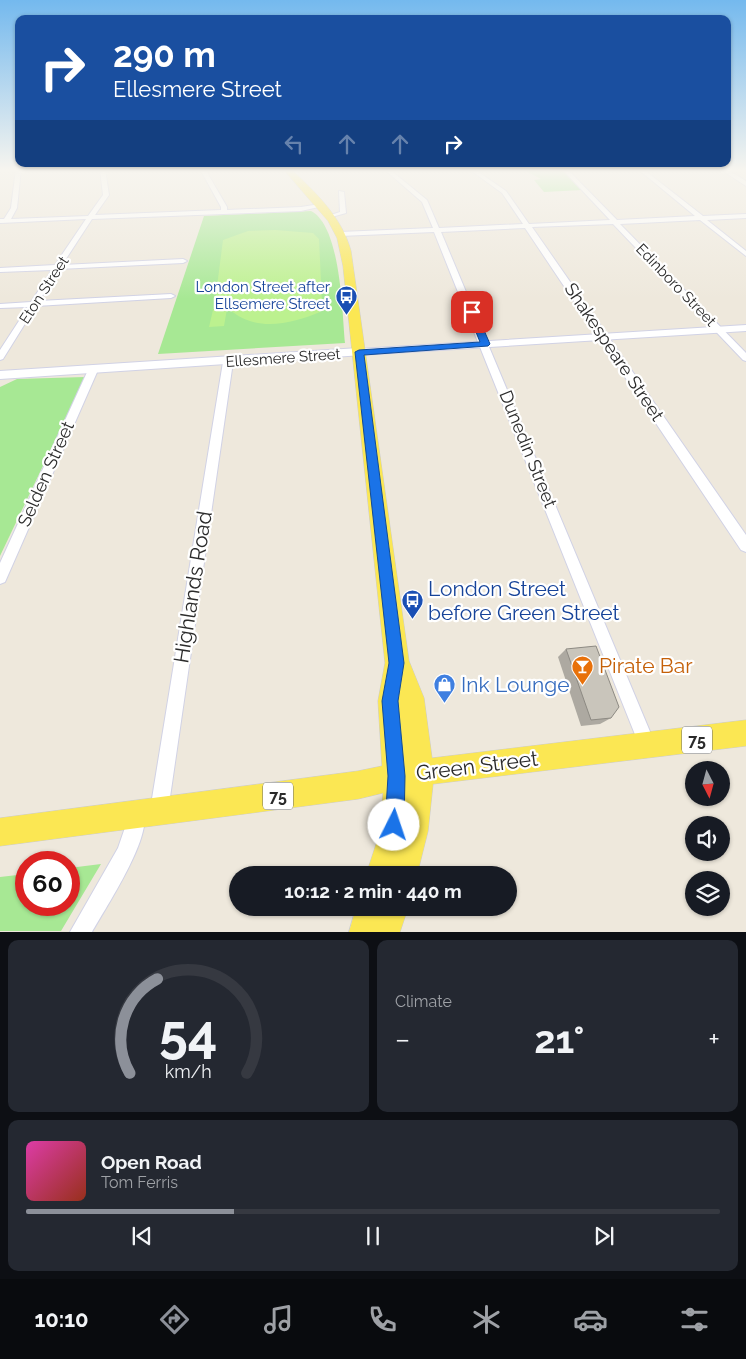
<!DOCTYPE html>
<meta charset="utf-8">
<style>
body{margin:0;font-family:Raleway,sans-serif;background:#242831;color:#f1f3f6;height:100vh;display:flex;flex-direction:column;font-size:19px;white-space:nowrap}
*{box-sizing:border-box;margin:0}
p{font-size:16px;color:#9ea1a6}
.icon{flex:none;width:28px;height:28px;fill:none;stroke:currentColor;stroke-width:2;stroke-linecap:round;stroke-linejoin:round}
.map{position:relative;height:932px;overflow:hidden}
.sheet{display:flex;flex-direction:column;gap:8px;padding:8px;background:#0d0f14;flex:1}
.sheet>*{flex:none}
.hud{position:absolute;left:15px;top:15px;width:716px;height:152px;border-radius:10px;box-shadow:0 1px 4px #0004;background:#1a4fa0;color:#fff;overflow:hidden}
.needle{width:32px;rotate:174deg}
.controls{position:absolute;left:685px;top:761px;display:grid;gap:10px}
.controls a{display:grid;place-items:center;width:45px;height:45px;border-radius:50%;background:#171b24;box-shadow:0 1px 4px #0004;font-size:25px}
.speed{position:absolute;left:15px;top:851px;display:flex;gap:10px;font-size:25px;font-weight:700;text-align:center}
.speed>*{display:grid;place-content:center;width:65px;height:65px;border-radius:50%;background:#171b24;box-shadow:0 1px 4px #0004;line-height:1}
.speed .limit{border:8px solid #d22;background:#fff;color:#111}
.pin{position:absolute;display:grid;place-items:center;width:42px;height:42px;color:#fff;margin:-21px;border-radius:10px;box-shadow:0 2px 8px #0006}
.me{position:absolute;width:55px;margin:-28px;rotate:4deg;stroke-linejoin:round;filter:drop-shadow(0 0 4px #0008)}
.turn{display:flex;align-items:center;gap:18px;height:105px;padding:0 15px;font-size:22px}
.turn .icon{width:65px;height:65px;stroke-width:2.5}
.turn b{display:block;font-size:35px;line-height:42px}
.lanes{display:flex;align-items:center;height:48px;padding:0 15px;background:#0003;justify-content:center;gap:25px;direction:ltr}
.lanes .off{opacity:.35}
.big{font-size:38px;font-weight:700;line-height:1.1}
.sheet .tile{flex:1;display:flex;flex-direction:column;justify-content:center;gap:8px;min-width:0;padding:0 18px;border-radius:10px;background:#242831}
.sheet .dial{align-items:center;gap:0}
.dial svg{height:130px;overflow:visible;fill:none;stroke:#363941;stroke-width:7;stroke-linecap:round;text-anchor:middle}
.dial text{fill:#f1f3f6;stroke:none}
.song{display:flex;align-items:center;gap:15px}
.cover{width:60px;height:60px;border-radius:8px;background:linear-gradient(135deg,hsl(320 70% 55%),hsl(10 70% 35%))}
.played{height:5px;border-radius:2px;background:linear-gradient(90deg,#8c9099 30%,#363941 30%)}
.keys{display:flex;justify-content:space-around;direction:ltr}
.heat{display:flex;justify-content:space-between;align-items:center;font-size:28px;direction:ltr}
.sheet .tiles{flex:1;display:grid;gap:8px;grid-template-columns:1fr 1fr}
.tile:last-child{grid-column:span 2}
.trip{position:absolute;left:229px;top:866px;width:288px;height:50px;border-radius:25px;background:#171b24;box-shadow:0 1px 4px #0004;font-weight:700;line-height:50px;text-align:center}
.tab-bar{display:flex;height:80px;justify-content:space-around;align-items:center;background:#090b0e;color:#9ea1a6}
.tab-bar .icon{width:35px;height:35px}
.tab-bar .selected{color:#8c9099}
.tab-bar b{font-size:22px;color:#f1f3f6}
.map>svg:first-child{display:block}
.green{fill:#a7e894}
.pitch{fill:#bcf18f}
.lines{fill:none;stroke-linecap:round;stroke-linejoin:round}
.minor-casing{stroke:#d1d2e5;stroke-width:2}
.tertiary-casing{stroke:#d1d2e5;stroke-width:2}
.secondary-casing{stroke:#d1d2e5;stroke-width:2}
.primary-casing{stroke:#ccc;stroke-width:1}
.minor{fill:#fff;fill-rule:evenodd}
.tertiary{fill:#fff;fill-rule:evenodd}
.secondary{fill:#fff;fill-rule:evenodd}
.primary{fill:#fbe753;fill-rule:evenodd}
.wall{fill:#ada9a1}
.building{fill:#c9c5bb;stroke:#8d8a83}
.route{fill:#1a73e8;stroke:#114b97}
.labels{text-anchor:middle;stroke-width:4.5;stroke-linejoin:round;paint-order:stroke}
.far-street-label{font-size:15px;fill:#2b2b2b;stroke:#fff}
.far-transit-label{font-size:15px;fill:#164399;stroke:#fff;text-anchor:end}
.shield{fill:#fff;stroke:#6b6b6b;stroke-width:1}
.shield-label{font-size:16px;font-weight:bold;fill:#2b2b2b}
.street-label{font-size:18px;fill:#2b2b2b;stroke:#fff}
.near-street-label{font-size:21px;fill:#2b2b2b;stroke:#fff}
.near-transit-label{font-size:21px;fill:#164399;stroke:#fff;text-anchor:start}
.near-food-label{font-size:21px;fill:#c56008;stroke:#fff;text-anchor:start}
.near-shop-label{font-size:21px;fill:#366cbe;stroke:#fff;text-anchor:start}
</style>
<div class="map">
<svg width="746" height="932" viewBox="0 0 746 932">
<rect width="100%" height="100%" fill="#eee8dc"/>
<!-- green -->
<path class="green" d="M522,169H562L582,190L544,192L534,180L541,179Z
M311,211C341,226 342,312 345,343L158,354L204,216Z
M85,377L83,382L0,556V387L17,379Z
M101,864L61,931H0V877L26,874V905H69V868Z"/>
<!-- pitch -->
<path class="pitch" d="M275,230L313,233L319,239L322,303L320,312C299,321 270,329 247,320C240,318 234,312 227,309L224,326L209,327L213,310L226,309L217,307L215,302L223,240L248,231Z"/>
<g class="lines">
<defs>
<path id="minor" d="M16,169H21L17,208L11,219L88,216L103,195L100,169H105L109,195L95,215L221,210V207L200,169H205L227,207V210L301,207L320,204L323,206L301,211L92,219L62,265L183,259L187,261L183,263L59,269L39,301L171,294L175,296L171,298L36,306L3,359L0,360V350L28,307L0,308V304L31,302L52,270L0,272V268L55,265L86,219L0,223V219H4L11,208Z
M384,169H389L427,200L439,228L523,224L502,193L469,169H474L506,191L529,224L610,220L562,169H567L617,220L695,216L638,169H643L703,216L746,214V218L707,220L746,251V256L700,220L620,224L746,353V361L743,360L613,224L532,227L746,535V552L741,550L525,228L441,232L656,746L654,752L648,754L642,752L434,232L340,236L337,234L340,232L433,228L422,202Z
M720,169H726L746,181V186Z
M339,191L344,192L346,213L328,218V216L340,212Z
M228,359L233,362L168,811L165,817L159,820L153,817L150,811L223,362Z
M93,367L98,370L5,582L0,584V563L88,370Z
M137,807L143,810C154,835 106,907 92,932H70L118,848L131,810Z"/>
<path id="tertiary" d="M746,325V331L359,355L353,352L359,349Z"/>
<path id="secondary" d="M359,348L365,352L363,355L0,379V371Z"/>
<path id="primary" d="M283,169H291C316,193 342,217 351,251L409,661L424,698L432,758L746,720V746L433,784L428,831L417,875H366L380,832L383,793L358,799L0,846V818L358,771L382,766L378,701L385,663L343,266L337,238L328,221Z
M356,908H408L400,932H349Z"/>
</defs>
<!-- minor casing -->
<use href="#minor" class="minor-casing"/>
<!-- tertiary casing -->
<use href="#tertiary" class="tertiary-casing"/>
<!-- secondary casing -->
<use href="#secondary" class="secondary-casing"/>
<!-- primary casing -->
<use href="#primary" class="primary-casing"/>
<!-- minor -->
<use href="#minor" class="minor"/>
<!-- tertiary -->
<use href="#tertiary" class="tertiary"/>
<!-- secondary -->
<use href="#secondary" class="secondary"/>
<!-- primary -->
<use href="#primary" class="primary"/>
</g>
<!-- wall -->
<path class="wall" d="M566,649L611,718L600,724L581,726L558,657Z"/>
<!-- building -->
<path class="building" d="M596,646L619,707L611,718L591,720L566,649Z"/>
<!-- sky -->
<linearGradient id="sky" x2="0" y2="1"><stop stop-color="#74b9ee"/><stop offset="0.57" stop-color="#f7f5ef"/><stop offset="1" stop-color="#f7f5ef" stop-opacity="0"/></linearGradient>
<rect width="746" height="299" fill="url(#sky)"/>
<!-- route -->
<path class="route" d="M469,310L476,312L490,344L488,346L364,355L404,663L398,701L405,776L404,825L401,832L394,835L388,832L385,825L388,776L382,701L389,663L355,352L359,350L480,342L468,312Z"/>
<!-- icons -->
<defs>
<symbol id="bus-pin" viewBox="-11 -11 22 30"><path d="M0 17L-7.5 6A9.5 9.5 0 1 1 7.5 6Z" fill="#1a4fb4" stroke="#fff"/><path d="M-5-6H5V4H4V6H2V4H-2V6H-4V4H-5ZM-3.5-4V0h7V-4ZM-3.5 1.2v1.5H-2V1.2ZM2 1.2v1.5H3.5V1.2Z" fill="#fff"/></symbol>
<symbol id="bar-pin" viewBox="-11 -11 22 30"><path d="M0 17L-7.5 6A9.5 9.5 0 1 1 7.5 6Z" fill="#e8710a" stroke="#fff"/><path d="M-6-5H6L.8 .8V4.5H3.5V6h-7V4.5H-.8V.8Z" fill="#fff"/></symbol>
<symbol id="shop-pin" viewBox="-11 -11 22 30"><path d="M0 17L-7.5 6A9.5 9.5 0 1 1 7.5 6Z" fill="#3f7fe0" stroke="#fff"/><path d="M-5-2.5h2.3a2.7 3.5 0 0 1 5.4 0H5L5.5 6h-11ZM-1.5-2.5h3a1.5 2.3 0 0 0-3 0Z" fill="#fff"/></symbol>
</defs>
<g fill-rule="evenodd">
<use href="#bus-pin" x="334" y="284" width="25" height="34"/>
<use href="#bus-pin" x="400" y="588" width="25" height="34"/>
<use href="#bar-pin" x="570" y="654" width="25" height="34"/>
<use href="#shop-pin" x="432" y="672" width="25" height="34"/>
</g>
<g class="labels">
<!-- far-street labels -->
<g class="far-street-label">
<text transform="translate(676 285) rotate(46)" y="5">Edinboro Street</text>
<text transform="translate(44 290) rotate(-57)" y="5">Eton Street</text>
<text transform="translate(283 358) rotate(-4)" y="5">Ellesmere Street</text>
</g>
<!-- far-transit labels -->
<g class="far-transit-label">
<text x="330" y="292">London Street after<tspan x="330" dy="17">Ellsemere Street</tspan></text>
</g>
<!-- shield labels -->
<g class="shield">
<rect x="682" y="726.5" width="30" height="27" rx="4"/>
<rect x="263" y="782.5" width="30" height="27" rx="4"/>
</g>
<g class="shield-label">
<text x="697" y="746">75</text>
<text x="278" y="802">75</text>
</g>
<!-- street labels -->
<g class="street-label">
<text transform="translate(614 352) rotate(56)" y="6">Shakespeare Street</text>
<text transform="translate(528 449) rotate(68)" y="6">Dunedin Street</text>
<text transform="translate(46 474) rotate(-66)" y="6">Selden Street</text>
</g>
<!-- near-street labels -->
<g class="near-street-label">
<text transform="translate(193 587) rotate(-81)" y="7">Highlands Road</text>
<text transform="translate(477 766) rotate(-7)" y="7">Green Street</text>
</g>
<!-- near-transit labels -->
<g class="near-transit-label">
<text x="428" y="596">London Street<tspan x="428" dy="24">before Green Street</tspan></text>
</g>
<!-- near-food labels -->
<g class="near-food-label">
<text x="599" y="673">Pirate Bar</text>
</g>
<!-- near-shop labels -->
<g class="near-shop-label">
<text x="461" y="692">Ink Lounge</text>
</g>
</g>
</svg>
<div class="controls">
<a><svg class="needle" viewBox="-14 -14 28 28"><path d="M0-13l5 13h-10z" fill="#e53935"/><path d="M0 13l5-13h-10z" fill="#9ea1a6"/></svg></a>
<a><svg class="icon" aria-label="sound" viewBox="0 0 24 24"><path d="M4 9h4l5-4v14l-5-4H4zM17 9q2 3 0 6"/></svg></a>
<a><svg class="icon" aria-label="layers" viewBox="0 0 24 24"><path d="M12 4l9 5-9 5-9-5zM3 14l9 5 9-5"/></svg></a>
</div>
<div class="speed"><div class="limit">60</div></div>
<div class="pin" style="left:472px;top:312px;background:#d93025"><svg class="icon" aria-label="arrive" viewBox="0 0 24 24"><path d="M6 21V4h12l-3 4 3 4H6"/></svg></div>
<svg class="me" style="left:394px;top:825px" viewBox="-20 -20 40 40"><circle r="19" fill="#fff"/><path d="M0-13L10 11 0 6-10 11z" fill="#1a73e8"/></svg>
<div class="trip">10:12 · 2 min · 440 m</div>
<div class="hud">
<div class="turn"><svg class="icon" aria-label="right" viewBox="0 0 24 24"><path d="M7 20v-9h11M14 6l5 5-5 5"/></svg><div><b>290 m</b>Ellesmere Street</div></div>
<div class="lanes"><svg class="icon off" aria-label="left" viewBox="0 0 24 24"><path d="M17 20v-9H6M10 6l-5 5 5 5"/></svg><svg class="icon off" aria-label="ahead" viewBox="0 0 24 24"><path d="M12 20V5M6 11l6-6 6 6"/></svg><svg class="icon off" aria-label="ahead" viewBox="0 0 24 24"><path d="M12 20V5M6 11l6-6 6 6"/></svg><svg class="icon" aria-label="right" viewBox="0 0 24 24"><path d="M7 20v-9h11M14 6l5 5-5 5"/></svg></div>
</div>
</div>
<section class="sheet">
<div class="tiles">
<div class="tile dial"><svg viewBox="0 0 100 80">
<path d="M14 69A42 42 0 1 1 86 69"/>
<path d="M14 69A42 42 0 0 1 31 11" stroke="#8c9099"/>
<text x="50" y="56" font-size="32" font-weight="700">54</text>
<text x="50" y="72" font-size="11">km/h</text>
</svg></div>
<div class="tile"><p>Climate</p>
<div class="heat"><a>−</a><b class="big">21°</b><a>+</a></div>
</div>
<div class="tile">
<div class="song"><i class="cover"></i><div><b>Open Road</b><p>Tom Ferris</p></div></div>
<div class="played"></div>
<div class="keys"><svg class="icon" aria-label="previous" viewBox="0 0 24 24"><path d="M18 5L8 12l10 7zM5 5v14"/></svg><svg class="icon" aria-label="pause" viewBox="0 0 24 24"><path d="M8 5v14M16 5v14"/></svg><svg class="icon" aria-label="next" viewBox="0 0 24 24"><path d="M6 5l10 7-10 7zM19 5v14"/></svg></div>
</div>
</div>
</section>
<nav class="tab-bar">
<b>10:10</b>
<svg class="icon selected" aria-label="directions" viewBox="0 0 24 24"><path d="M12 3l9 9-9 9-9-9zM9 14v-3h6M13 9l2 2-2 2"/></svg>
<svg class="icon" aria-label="music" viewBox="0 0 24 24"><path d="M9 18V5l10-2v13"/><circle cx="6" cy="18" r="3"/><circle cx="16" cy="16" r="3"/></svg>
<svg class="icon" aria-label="phone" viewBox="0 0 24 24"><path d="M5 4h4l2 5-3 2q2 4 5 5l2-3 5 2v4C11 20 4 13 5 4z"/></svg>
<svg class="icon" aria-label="climate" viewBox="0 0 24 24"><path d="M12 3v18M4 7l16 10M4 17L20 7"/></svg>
<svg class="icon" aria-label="car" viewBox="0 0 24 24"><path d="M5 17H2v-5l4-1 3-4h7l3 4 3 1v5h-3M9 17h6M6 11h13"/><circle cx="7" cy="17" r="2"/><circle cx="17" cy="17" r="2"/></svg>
<svg class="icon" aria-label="filters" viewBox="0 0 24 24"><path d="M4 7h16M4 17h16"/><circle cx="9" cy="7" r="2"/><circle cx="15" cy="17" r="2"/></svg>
</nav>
